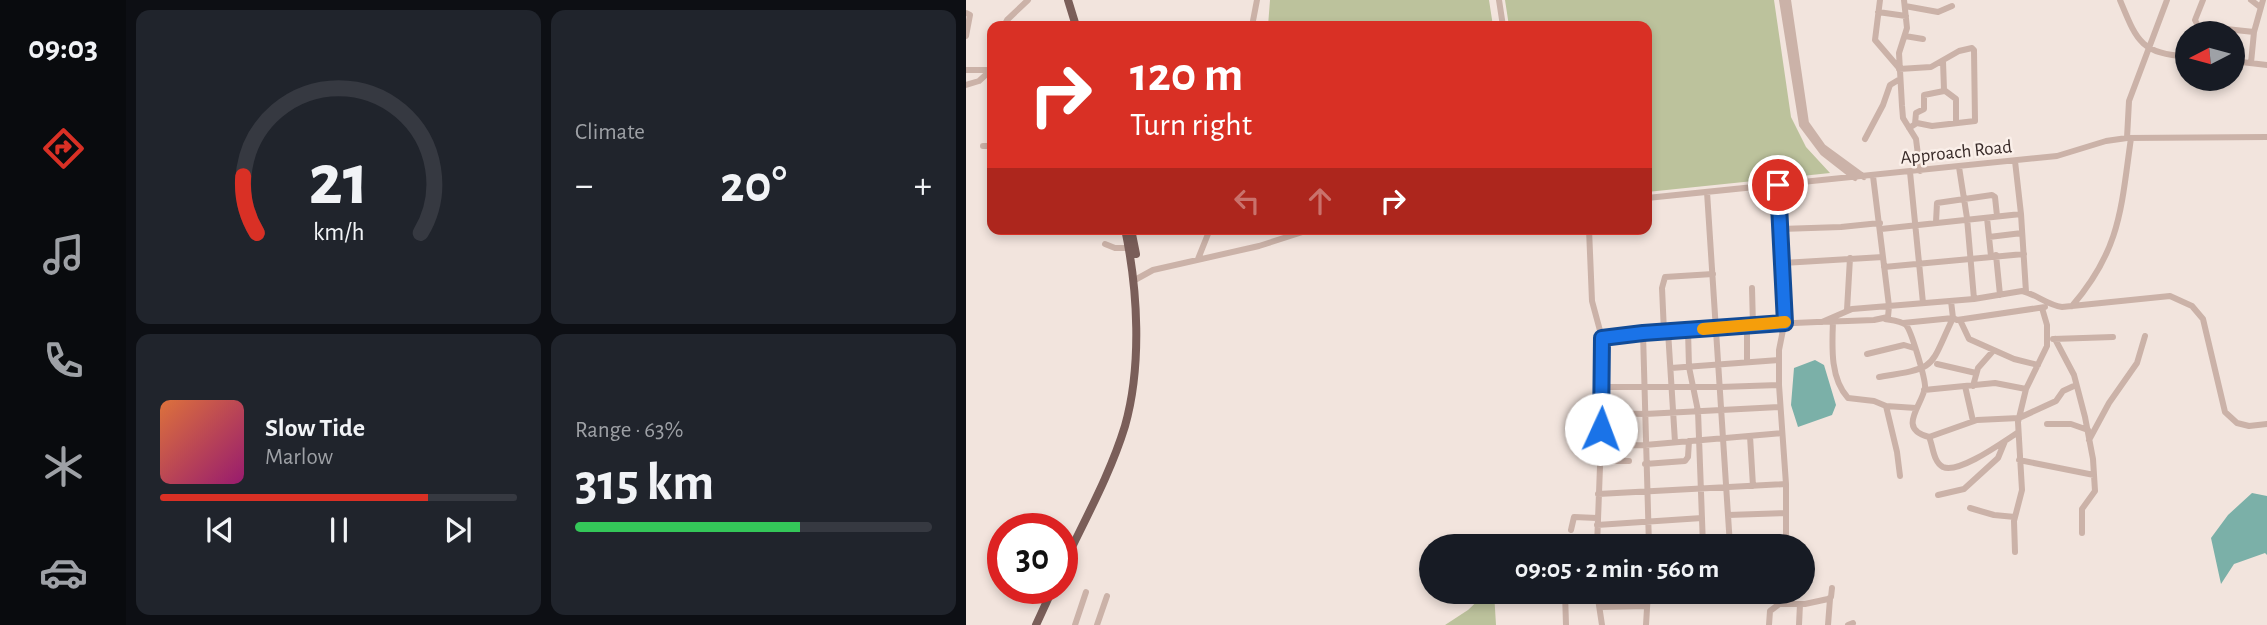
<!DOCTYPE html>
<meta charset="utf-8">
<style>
body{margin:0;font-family:"Alegreya Sans",sans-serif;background:#20242c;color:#f1f3f6;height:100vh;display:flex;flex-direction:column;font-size:26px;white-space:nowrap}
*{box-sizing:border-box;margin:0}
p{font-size:23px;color:#9ea1a6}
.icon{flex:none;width:38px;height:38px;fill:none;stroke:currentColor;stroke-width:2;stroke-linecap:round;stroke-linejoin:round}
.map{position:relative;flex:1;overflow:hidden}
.panel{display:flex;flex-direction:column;gap:10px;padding:10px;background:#0d0f14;width:840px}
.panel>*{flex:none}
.top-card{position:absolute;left:21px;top:21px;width:665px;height:214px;border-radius:14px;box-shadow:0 4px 10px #0003;background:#d93025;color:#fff;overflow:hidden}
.needle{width:46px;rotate:264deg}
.fabs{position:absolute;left:1209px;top:21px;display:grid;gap:14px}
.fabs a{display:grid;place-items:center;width:70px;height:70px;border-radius:50%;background:#171b24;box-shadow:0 4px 10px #0003;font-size:35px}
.speed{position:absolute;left:21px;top:513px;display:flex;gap:14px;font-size:35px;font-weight:700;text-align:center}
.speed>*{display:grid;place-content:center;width:91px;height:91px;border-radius:50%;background:#171b24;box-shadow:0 4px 10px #0003;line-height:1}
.speed .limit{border:10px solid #d22;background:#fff;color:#111}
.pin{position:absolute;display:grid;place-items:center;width:60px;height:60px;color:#fff;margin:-30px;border:4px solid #fff;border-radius:50%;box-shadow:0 2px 7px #0007}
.me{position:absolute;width:77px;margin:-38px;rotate:2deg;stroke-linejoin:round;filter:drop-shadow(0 0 5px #0008)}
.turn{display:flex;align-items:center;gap:24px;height:147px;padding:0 28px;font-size:32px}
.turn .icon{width:91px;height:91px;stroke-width:2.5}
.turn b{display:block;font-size:49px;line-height:60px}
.lanes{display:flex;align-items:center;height:66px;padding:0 28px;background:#0003;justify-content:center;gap:35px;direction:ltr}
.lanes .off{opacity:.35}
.big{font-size:52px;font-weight:700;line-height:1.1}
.panel .tile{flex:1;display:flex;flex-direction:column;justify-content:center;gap:10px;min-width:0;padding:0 24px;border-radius:14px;background:#20242c}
.panel .dial{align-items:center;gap:0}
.dial svg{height:182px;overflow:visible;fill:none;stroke:#363941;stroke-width:7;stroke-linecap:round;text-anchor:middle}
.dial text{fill:#f1f3f6;stroke:none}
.song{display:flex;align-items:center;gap:21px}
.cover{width:84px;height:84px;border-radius:10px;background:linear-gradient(135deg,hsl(20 70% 55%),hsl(320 70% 35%))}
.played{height:7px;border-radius:4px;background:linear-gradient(90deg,#d93025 75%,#363941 75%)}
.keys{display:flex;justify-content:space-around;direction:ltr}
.heat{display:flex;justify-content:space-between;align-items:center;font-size:38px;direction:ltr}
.charge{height:10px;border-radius:5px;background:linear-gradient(90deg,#34c759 63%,#363941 0)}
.panel .tiles{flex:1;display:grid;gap:10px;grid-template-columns:repeat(2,1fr)}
.trip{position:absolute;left:453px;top:534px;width:396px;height:70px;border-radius:35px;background:#171b24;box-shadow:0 4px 10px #0003;font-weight:700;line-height:70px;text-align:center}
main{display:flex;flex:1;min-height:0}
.tabs{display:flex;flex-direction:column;width:126px;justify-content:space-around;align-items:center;background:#090b0e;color:#9ea1a6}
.tabs .icon{width:49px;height:49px}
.tabs .selected{color:#d93025}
.tabs b{font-size:32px;color:#f1f3f6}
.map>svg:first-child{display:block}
.green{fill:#bcc29c}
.water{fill:#7bb0a8}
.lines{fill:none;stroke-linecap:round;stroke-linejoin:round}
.minor{stroke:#cbb2a8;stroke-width:6}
.major{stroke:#7a5e59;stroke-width:8}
.route-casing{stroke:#114b97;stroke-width:18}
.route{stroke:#1a73e8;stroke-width:12}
.slow{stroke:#f59e0b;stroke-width:12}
.labels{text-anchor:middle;stroke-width:5;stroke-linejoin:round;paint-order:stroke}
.street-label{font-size:19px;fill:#382a28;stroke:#faefe9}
</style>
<main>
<nav class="tabs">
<b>09:03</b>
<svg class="icon selected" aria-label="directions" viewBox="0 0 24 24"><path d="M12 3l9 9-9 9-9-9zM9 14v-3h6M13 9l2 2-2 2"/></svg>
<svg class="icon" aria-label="music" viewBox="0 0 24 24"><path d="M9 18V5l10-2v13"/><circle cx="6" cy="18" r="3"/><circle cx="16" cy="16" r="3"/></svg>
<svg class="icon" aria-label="phone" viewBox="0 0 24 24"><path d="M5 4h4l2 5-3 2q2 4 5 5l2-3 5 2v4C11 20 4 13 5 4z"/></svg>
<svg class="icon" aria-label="climate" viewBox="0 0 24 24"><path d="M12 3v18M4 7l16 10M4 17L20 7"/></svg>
<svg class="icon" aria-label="car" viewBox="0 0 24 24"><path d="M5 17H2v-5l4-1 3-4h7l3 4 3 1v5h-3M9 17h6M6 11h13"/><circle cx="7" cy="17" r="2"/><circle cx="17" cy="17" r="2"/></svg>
</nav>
<section class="panel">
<div class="tiles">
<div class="tile dial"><svg viewBox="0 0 100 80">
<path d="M14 69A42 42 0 1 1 86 69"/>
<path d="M14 69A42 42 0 0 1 8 44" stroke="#d93025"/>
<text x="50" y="56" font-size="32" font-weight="700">21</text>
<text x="50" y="72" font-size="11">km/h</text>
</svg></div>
<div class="tile"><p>Climate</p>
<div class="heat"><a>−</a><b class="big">20°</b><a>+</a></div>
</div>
<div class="tile">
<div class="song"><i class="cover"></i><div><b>Slow Tide</b><p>Marlow</p></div></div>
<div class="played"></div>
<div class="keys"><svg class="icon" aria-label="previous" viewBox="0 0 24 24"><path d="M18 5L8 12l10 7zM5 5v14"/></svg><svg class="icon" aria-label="pause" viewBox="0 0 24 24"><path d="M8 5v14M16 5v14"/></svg><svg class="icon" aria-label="next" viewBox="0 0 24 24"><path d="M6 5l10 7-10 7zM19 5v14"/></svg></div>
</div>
<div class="tile"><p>Range · 63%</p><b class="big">315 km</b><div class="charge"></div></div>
</div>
</section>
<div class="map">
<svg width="1301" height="625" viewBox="0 0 1301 625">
<rect width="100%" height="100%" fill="#f2e4dd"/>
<!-- green -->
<path class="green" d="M304,0H523L527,26H302Z
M539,0H808L825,117L840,147L864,173L681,192V26H543Z
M521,592H528L530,625H479L502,610Z"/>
<!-- water -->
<path class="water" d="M849,360L858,365L870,405L866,415L832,427L825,405L828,368Z
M1286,493L1301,496V555L1299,553L1268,564L1255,584L1245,538L1262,515Z"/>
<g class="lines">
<!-- minor -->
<path class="minor" d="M533,0L537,26
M816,0L836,125L857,153L889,178
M822,0L840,123L857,147L898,177
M914,0L909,40L933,68
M938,0L941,28L933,53L936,106L937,118L950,139L954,171
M1154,0C1171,41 1174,53 1222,57
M1237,0L1229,20L1232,26L1288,32
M1285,0L1294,7
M939,6L972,12L986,6
M912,12L940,16
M0,13L4,15L0,36
M38,26L41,20L62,0
M286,26L291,0
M939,36L957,39
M977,61L978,90L990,99V123
M1267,61L1301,65
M1285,63L1288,32L1297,0
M933,69L965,67L993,51L1006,48L1008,50L1009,121L966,126L951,123L943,128
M0,70H26
M0,85L13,81L25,70
M949,124L950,113L958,109V95L978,91
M1161,138L1163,101L1201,0
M899,139L917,105L924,85L934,79
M17,146H26
M1049,161L1055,214L1060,292
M993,167L1001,218L1008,299
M944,172L957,303
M812,185L820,315L813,350V385L820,484V546
M741,192L764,546
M681,198L1091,156L1140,141L1161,138L1301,137
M1021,218L1025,256
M970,222L971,203L1026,195L1029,197L1031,216
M600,229V232
M623,229L626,301L636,338L637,387L631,546
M815,229L875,227L914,223
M915,229L1055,214
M1023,237L1056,233
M139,244L149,248H163
M1030,255L1034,295
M232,259L244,229
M817,263L917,257
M918,267L1058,254
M167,281L187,270L293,246L346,229
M786,288L787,326
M985,301L987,318L991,320L1079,307
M1106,306C1155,249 1155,208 1165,138
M881,310L884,258
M919,319C925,320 936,321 940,325C945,330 960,380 959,388C955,407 931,429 963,437C967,445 967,462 977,467C993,474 1037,442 1051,433
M994,320L1003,339L1048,359L1072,365
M867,321C866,347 864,378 882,398L908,401L920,406L950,408
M856,322L886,309L1008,299L1056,291C1070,294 1081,305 1096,307L1204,296L1226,306L1237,319L1259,412L1271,423L1283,426L1301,424
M937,323L987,318
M781,326V362
M722,330L723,367L732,411L737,546
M702,331L709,442
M698,332L696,288L699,277L747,274
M677,333L683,546
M636,338C725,327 817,323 908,320L922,317L923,306L907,176
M1087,339L1147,337
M1089,339L1108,375L1119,417L1127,459L1129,491L1116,509V533
M901,354L938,345L948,348
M971,364L1010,373
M705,368L813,360
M913,377C973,367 962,370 987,318
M999,386L1007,421
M1007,386L1012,368L1027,351
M637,387H754L813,385
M958,390L1029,383L1060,389
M920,406L931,452L934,476
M636,413L679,414L813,407
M1081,424H1105L1122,430
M784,436L787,486
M963,437L1011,420L1053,418L1090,401L1097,391L1110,385
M1123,440L1143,403L1171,363L1179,336
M635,446L679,445L816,433
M1053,460L1128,475
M634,461H663
M679,464L719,461L722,457L723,441
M632,494L820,484
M972,495L998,489L1032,458L1039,441
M1004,508L1028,515L1049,517
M762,515L820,513
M631,525L736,518
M605,530L608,517L631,518
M737,539L820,541
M1049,552L1048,521L1056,490L1052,422L1060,389L1081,346V325L1076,308
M599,592L600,625
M631,592L636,625
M733,592L818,599
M814,604H839L862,599L865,597L866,588
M634,607L681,606
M109,625L120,592
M131,625L141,596
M680,625L682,592
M803,625L804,611L816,602L819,592
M833,625L834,604
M862,625L864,599
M882,625L887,623"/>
<!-- major -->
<path class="major" d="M102,0L110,26
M165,229L170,254
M96,568C118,521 144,475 159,426C176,366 172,290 159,229
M70,625L87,588"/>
</g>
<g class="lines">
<defs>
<path id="route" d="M635,429L636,338L677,333L819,323L812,185"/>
</defs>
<!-- route casing -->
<use href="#route" class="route-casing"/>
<!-- route -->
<use href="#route" class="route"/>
<!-- slow -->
<path class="slow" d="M737,329L819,322"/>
</g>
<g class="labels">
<!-- street labels -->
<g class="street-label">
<text transform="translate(990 151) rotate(-6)" y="7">Approach Road</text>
</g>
</g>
</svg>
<div class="fabs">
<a><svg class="needle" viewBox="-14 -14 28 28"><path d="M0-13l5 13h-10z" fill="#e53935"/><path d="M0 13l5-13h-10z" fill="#9ea1a6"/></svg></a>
</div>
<div class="speed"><div class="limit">30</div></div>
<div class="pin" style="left:812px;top:185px;background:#d93025"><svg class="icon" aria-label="arrive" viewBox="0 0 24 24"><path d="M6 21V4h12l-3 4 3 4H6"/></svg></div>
<svg class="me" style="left:635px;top:429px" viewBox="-20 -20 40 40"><circle r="19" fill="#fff"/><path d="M0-13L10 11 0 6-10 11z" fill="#1a73e8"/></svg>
<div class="trip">09:05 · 2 min · 560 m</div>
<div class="top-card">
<div class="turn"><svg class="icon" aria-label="right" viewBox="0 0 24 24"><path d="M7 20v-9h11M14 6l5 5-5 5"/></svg><div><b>120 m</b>Turn right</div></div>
<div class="lanes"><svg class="icon off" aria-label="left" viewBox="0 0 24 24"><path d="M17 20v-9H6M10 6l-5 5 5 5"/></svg><svg class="icon off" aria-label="ahead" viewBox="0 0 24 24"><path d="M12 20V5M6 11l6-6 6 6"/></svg><svg class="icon" aria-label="right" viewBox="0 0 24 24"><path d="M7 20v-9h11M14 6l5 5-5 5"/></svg></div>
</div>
</div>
</main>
